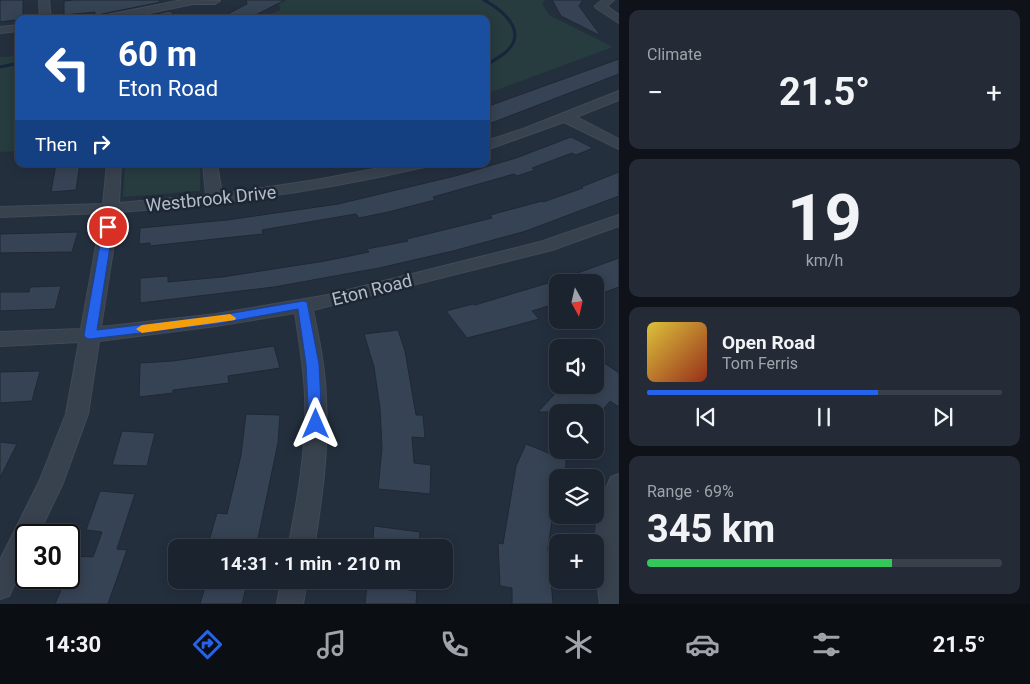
<!DOCTYPE html>
<meta charset="utf-8">
<style>
body{margin:0;font-family:Roboto,sans-serif;background:#242b36;color:#f1f3f6;height:100vh;display:flex;flex-direction:column;font-size:19px;white-space:nowrap}
*{box-sizing:border-box;margin:0}
p{font-size:16px;color:#a0a4aa}
.icon{flex:none;width:28px;height:28px;fill:none;stroke:currentColor;stroke-width:2;stroke-linecap:round;stroke-linejoin:round}
.map{position:relative;flex:1;overflow:hidden}
.drawer{display:flex;flex-direction:column;gap:10px;padding:10px;background:#0f1319;width:411px}
.drawer>*{flex:none}
.guide{position:absolute;left:15px;top:15px;width:475px;height:152px;border-radius:10px;box-shadow:0 2px 12px #0003,0 0 0 1px #39404a;background:#1a4fa0;color:#fff;overflow:hidden}
.needle{width:32px;rotate:172deg}
.controls{position:absolute;left:549px;top:274px;display:grid;gap:10px}
.controls a{display:grid;place-items:center;width:55px;height:55px;border-radius:10px;background:#1b232e;box-shadow:0 2px 12px #0003,0 0 0 1px #39404a;font-size:25px}
.speed{position:absolute;left:15px;top:524px;display:flex;gap:10px;font-size:25px;font-weight:700;text-align:center}
.speed>*{display:grid;place-content:center;width:65px;height:65px;border-radius:50%;background:#1b232e;box-shadow:0 2px 12px #0003,0 0 0 1px #39404a;line-height:1}
.speed .limit{border:2px solid #111;border-radius:8px;background:#fff;color:#111}
.pin{position:absolute;display:grid;place-items:center;width:42px;height:42px;color:#fff;margin:-21px;border:2px solid #fff;border-radius:50%;box-shadow:0 1px 5px #0007}
.me{position:absolute;width:55px;margin:-28px;rotate:0deg;stroke-linejoin:round;filter:drop-shadow(0 0 4px #0008)}
.turn{display:flex;align-items:center;gap:18px;height:105px;padding:0 20px;font-size:22px}
.turn .icon{width:65px;height:65px;stroke-width:2.5}
.turn b{display:block;font-size:35px;line-height:42px}
.then{display:flex;align-items:center;height:48px;padding:0 20px;background:#0003;gap:10px;font-size:19px}
.big{font-size:38px;font-weight:700;line-height:1.1}
.drawer .card{flex:1;display:flex;flex-direction:column;justify-content:center;gap:8px;min-width:0;padding:0 18px;border-radius:10px;background:#242b36}
.drawer .dial{align-items:center;gap:0}
.dial b{font-size:65px;line-height:1}
.song{display:flex;align-items:center;gap:15px}
.cover{width:60px;height:60px;border-radius:8px;background:linear-gradient(135deg,hsl(50 70% 55%),hsl(10 70% 35%))}
.played{height:5px;border-radius:2px;background:linear-gradient(90deg,#2563eb 65%,#39404a 65%)}
.keys{display:flex;justify-content:space-around;direction:ltr}
.heat{display:flex;justify-content:space-between;align-items:center;font-size:28px;direction:ltr}
.charge{height:8px;border-radius:4px;background:linear-gradient(90deg,#34c759 69%,#39404a 0)}
.trip{position:absolute;left:168px;top:539px;width:285px;height:50px;border-radius:10px;background:#1b232e;box-shadow:0 2px 12px #0003,0 0 0 1px #39404a;font-weight:700;line-height:50px;text-align:center}
.tabs{display:flex;height:80px;justify-content:space-around;align-items:center;background:#0b0e12;color:#a0a4aa}
.tabs .icon{width:35px;height:35px}
.tabs .on{color:#2563eb}
.tabs b{font-size:22px;color:#f1f3f6}
main{display:flex;flex:1;min-height:0}
.map>svg:first-child{display:block}
.green{fill:#263c3f}
.lines{fill:none;stroke-linecap:round;stroke-linejoin:round}
.stream{stroke:#17263c;stroke-width:3}
.building{fill:#364354;stroke:#1f2835}
.street-casing{stroke:#414a57;stroke-width:2}
.street{fill:#38414e;fill-rule:evenodd}
.route{fill:#2563eb;stroke:#184099}
.slow{fill:#f59e0b}
.labels{text-anchor:middle;stroke-width:5;stroke-linejoin:round;paint-order:stroke}
.street-label{font-size:18px;fill:#b4bcc9;stroke:#1d2633}
</style>
<main>
<div class="map">
<svg width="619" height="604" viewBox="0 0 619 604">
<rect width="100%" height="100%" fill="#242f3e"/>
<!-- green -->
<path class="green" d="M279,0H545L542,3L549,15L613,47L486,94V19H260L280,10Z
M19,56V151L0,152V57Z
M125,164H200V191L123,197Z"/>
<g class="lines">
<!-- stream -->
<path class="stream" d="M484,0C502,10 529,31 506,52C500,57 493,61 486,65
M0,67L19,63"/>
</g>
<!-- building -->
<path class="building" d="M0,0H23V19L0,22Z
M74,0H158L161,2L102,14L95,18V12L64,15V1Z
M246,0H285L248,19H218L247,4Z
M552,0H583L579,6L601,36L561,16Z
M170,11L180,19H131Z
M619,59V74L486,125V107Z
M571,137L593,148L576,155L572,153L532,168L535,170L517,176L514,174L433,197L435,200L388,212L359,218L356,214L262,230L263,234L234,237L150,246V243L139,244L140,228L227,220L338,204L455,176L516,158Z
M56,164H80L76,190L51,192Z
M619,172V196L526,231L453,251L379,268L274,287L140,303V278L168,276V282L222,277L325,261L369,252L367,249L408,241L407,239L492,218L490,215L542,201L543,202L583,188L581,187Z
M78,232L72,252L0,253V234Z
M619,258V287L595,296V282H559L558,280Z
M558,280V303L532,311L539,319L514,326L467,338L446,311L473,304L475,305Z
M61,286L55,309L0,311V292H29L30,287Z
M398,330L405,351L416,415H423L425,438L412,437L414,463L431,465L430,494L378,489L382,448L380,408L374,367L364,334Z
M274,346L280,368L228,376L229,383L173,390V393L139,397L140,363L173,361Z
M603,362L619,373V407L610,401L601,412H538L563,385H595V368Z
M40,371L32,401L0,403V372Z
M246,414L280,415L278,443L256,548H207L217,513L227,514L241,455Z
M122,431L155,433L147,466L112,465Z
M0,442L17,444L0,478Z
M526,444L566,460V466L561,478H558L548,548L553,604H512V588L500,586L498,543L503,544L516,466Z
M100,491L135,494L117,549L127,550L108,604H55L66,578H69V569L74,556L93,557L102,532L86,530Z
M374,526L420,532L419,548H372Z
M207,580H248L242,604H200Z
M367,584L417,591L416,604H365Z"/>
<g class="lines">
<defs>
<path id="street" d="M39,0H49L51,19H40Z
M182,0L220,1L215,4H193L120,19H97L102,16Z
M602,0H614L607,6L619,15V23L596,8L595,6Z
M19,25V31L0,33V27Z
M619,91V100L576,117L619,139V149L564,122L486,150V141L523,129Z
M107,164H121L119,203L206,195L203,164H217L222,194L316,180L401,164H427L425,167L420,168C320,191 221,205 119,212L101,327L216,314L328,295L540,242L619,215V226L552,250L313,310C319,339 325,368 326,398C329,448 322,498 314,548H288C298,498 307,447 305,396C304,368 299,340 295,313L216,326L99,341L88,414L63,483L38,535H26V560L9,596L0,599V560L39,482L66,414L79,342L0,346V332L81,329L102,213L0,217V207L103,204Z
M619,474V604H600C594,562 591,516 611,477Z
M281,580H307L303,604H277Z"/>
</defs>
<!-- street casing -->
<use href="#street" class="street-casing"/>
<!-- street -->
<use href="#street" class="street"/>
</g>
<!-- route -->
<path class="route" d="M108,224L113,227L97,330L216,316L303,301L307,302L319,364L322,424L320,428L316,429L311,428L309,424L306,364L298,309L216,324L90,339L86,338L84,335L103,227Z"/>
<!-- slow -->
<path class="slow" d="M230,314L236,318L235,320L142,333L136,329L142,325Z"/>
<g class="labels">
<!-- street labels -->
<g class="street-label">
<text transform="translate(211 199) rotate(-6)" y="6">Westbrook Drive</text>
<text transform="translate(372 290) rotate(-14)" y="6">Eton Road</text>
</g>
</g>
</svg>
<div class="controls">
<a><svg class="needle" viewBox="-14 -14 28 28"><path d="M0-13l5 13h-10z" fill="#e53935"/><path d="M0 13l5-13h-10z" fill="#a0a4aa"/></svg></a>
<a><svg class="icon" aria-label="sound" viewBox="0 0 24 24"><path d="M4 9h4l5-4v14l-5-4H4zM17 9q2 3 0 6"/></svg></a>
<a><svg class="icon" aria-label="search" viewBox="0 0 24 24"><circle cx="10" cy="10" r="6"/><path d="M15 15l6 6"/></svg></a>
<a><svg class="icon" aria-label="layers" viewBox="0 0 24 24"><path d="M12 4l9 5-9 5-9-5zM3 14l9 5 9-5"/></svg></a>
<a>+</a>
</div>
<div class="speed"><div class="limit">30</div></div>
<div class="pin" style="left:108px;top:227px;background:#d93025"><svg class="icon" aria-label="arrive" viewBox="0 0 24 24"><path d="M6 21V4h12l-3 4 3 4H6"/></svg></div>
<svg class="me" style="left:316px;top:424px" viewBox="-20 -20 40 40"><path d="M0-17L14 15 0 8-14 15z" fill="#2563eb" stroke="#fff" stroke-width="4"/></svg>
<div class="trip">14:31 · 1 min · 210 m</div>
<div class="guide">
<div class="turn"><svg class="icon" aria-label="left" viewBox="0 0 24 24"><path d="M17 20v-9H6M10 6l-5 5 5 5"/></svg><div><b>60 m</b>Eton Road</div></div>
<div class="then">Then<svg class="icon" aria-label="right" viewBox="0 0 24 24"><path d="M7 20v-9h11M14 6l5 5-5 5"/></svg></div>
</div>
</div>
<section class="drawer">
<div class="card"><p>Climate</p>
<div class="heat"><a>−</a><b class="big">21.5°</b><a>+</a></div>
</div>
<div class="card dial"><b>19</b><p>km/h</p></div>
<div class="card">
<div class="song"><i class="cover"></i><div><b>Open Road</b><p>Tom Ferris</p></div></div>
<div class="played"></div>
<div class="keys"><svg class="icon" aria-label="previous" viewBox="0 0 24 24"><path d="M18 5L8 12l10 7zM5 5v14"/></svg><svg class="icon" aria-label="pause" viewBox="0 0 24 24"><path d="M8 5v14M16 5v14"/></svg><svg class="icon" aria-label="next" viewBox="0 0 24 24"><path d="M6 5l10 7-10 7zM19 5v14"/></svg></div>
</div>
<div class="card"><p>Range · 69%</p><b class="big">345 km</b><div class="charge"></div></div>
</section>
</main>
<nav class="tabs">
<b>14:30</b>
<svg class="icon on" aria-label="directions" viewBox="0 0 24 24"><path d="M12 3l9 9-9 9-9-9zM9 14v-3h6M13 9l2 2-2 2"/></svg>
<svg class="icon" aria-label="music" viewBox="0 0 24 24"><path d="M9 18V5l10-2v13"/><circle cx="6" cy="18" r="3"/><circle cx="16" cy="16" r="3"/></svg>
<svg class="icon" aria-label="phone" viewBox="0 0 24 24"><path d="M5 4h4l2 5-3 2q2 4 5 5l2-3 5 2v4C11 20 4 13 5 4z"/></svg>
<svg class="icon" aria-label="climate" viewBox="0 0 24 24"><path d="M12 3v18M4 7l16 10M4 17L20 7"/></svg>
<svg class="icon" aria-label="car" viewBox="0 0 24 24"><path d="M5 17H2v-5l4-1 3-4h7l3 4 3 1v5h-3M9 17h6M6 11h13"/><circle cx="7" cy="17" r="2"/><circle cx="17" cy="17" r="2"/></svg>
<svg class="icon" aria-label="filters" viewBox="0 0 24 24"><path d="M4 7h16M4 17h16"/><circle cx="9" cy="7" r="2"/><circle cx="15" cy="17" r="2"/></svg>
<b>21.5°</b>
</nav>
